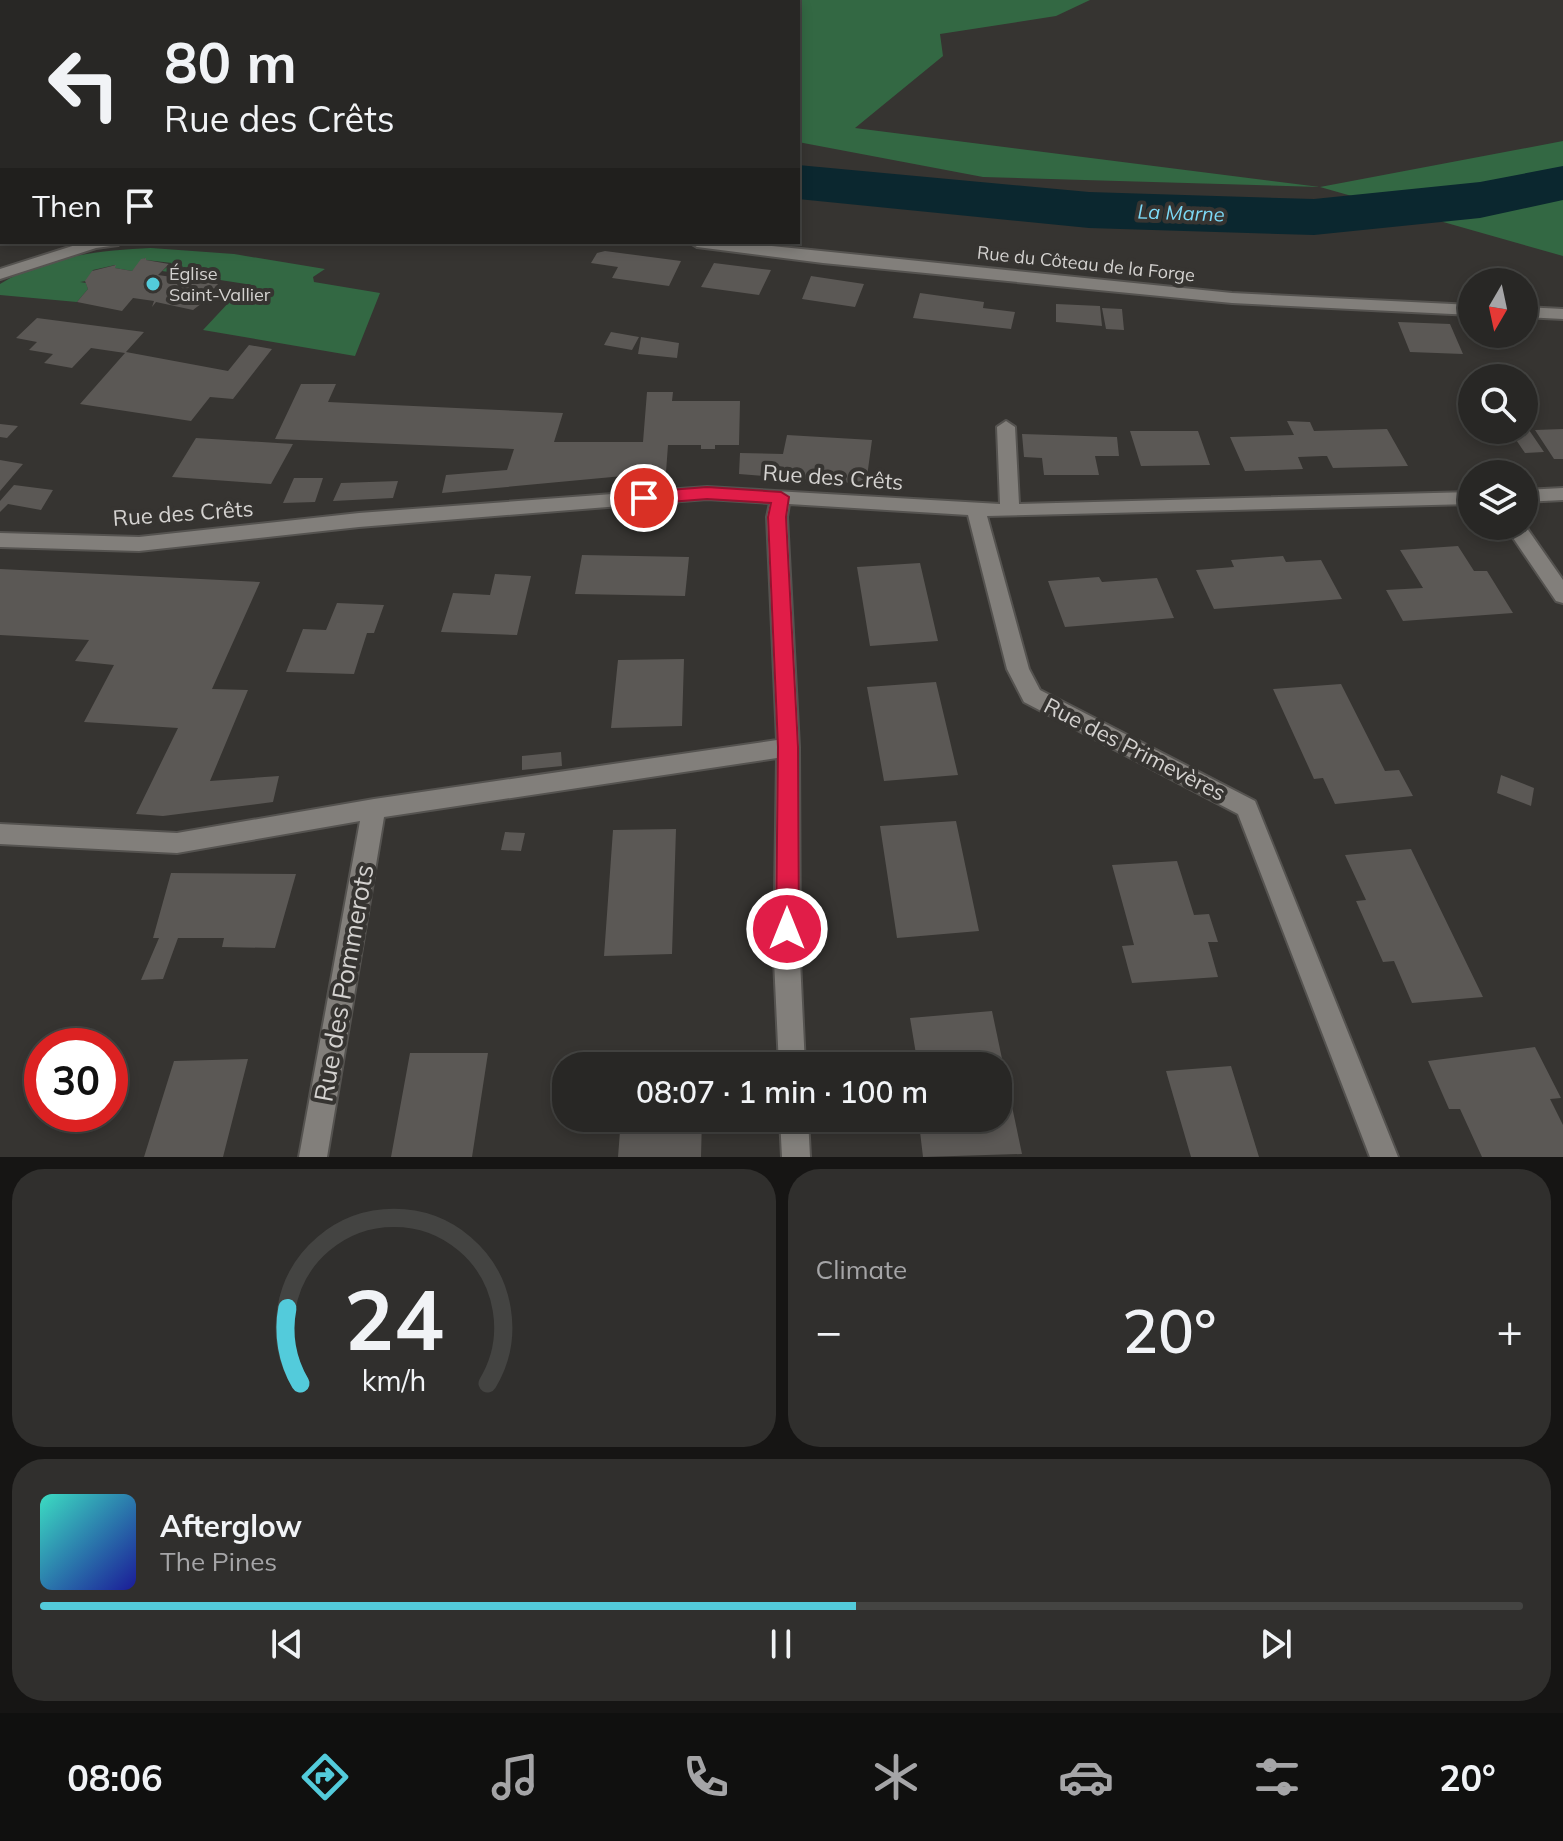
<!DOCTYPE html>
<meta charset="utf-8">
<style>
body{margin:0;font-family:Mulish,sans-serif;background:#302f2d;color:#f1f3f6;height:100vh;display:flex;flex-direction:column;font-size:30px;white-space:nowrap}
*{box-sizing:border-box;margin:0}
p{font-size:26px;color:#a5a5a7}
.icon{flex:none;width:44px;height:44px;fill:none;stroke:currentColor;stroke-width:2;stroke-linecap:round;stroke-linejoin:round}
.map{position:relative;height:1157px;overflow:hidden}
.drawer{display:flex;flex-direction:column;gap:12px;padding:12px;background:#161514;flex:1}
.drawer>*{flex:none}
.guide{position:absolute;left:0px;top:0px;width:800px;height:244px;box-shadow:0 4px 12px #0003,0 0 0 2px #444442;background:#282725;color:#f1f3f6;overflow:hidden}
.needle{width:52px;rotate:189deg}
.controls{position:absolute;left:1458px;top:268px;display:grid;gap:16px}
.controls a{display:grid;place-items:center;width:80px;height:80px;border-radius:50%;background:#282725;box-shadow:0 4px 12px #0003,0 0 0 2px #444442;font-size:40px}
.speed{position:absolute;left:24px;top:1028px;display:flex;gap:16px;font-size:40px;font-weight:700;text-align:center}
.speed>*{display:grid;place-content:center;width:104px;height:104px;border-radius:50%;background:#282725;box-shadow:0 4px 12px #0003,0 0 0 2px #444442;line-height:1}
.speed .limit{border:12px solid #d22;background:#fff;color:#111}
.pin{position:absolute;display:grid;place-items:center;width:68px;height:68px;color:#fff;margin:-34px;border:4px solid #fff;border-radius:50%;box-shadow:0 2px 8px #0007}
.me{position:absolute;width:88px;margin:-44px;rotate:0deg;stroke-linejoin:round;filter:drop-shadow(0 0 6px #0008)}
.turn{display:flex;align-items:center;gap:28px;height:168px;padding:0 32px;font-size:36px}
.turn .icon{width:104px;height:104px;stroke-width:2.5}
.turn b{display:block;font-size:56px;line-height:68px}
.then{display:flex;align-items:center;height:76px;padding:0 32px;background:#0003;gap:16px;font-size:30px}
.big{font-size:60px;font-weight:600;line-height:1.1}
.drawer .card{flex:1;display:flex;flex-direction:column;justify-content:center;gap:12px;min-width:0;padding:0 28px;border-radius:32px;background:#302f2d}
.drawer .dial{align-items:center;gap:0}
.dial svg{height:208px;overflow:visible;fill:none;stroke:#444442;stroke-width:7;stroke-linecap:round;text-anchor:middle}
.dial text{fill:#f1f3f6;stroke:none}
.song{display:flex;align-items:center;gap:24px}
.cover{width:96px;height:96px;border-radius:12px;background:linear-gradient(135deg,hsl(170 70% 55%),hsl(240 70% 35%))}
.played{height:8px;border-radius:4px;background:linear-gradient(90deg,#53cbdb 55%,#444442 55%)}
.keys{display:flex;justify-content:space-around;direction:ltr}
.heat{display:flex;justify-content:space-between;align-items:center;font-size:44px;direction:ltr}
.drawer .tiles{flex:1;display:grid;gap:12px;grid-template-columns:1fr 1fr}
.card:last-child{grid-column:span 2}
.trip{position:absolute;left:552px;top:1052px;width:460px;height:80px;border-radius:32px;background:#282725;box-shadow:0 4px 12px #0003,0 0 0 2px #444442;font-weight:600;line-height:80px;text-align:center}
.menu{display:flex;height:128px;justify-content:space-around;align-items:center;background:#10100f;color:#a5a5a7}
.menu .icon{width:56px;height:56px}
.menu .current{color:#53cbdb}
.menu b{font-size:36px;color:#f1f3f6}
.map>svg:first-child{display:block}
.green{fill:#336843}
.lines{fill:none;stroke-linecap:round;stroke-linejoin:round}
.river{fill:#0b272f;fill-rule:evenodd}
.building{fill:#5b5855}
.minor-casing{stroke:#555350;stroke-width:4}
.minor{fill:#827f7b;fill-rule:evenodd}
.route{fill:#e11d48;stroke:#92132f;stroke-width:2}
.poi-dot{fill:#53cbdb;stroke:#363431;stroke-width:3}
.labels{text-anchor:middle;stroke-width:8;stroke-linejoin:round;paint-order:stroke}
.far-street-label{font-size:18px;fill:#d4d2d0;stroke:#363431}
.far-poi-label{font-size:18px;fill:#d4d2d0;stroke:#363431;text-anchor:start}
.far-water-label{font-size:20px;font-style:italic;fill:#7cd9f6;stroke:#363431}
.street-label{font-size:22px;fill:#d4d2d0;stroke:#363431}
.near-street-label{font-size:26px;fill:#d4d2d0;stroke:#363431}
</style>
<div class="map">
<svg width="1563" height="1157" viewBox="0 0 1563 1157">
<rect width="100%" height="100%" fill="#363431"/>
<!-- green -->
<path class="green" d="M0,0H1090L1056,16L940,34L943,56L855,128L1320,187L1563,141V256L1320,187L983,177L798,142V2H2V8Z
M151,248L234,254L325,269L313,277L314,282L380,293L355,356L203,330L246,284L162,271L172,263L146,260L145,258L132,271L115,268V265L93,270L86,281L80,282L86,283L88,289L77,302L0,295V284C44,257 100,250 151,248Z"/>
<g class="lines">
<!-- river -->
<path class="river" d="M0,9H2V39H0Z
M798,165L1089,192L1314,199L1480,182L1563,166V200L1480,218L1314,235L1089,228L798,199Z"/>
</g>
<!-- building -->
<path class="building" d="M605,251L681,261L669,286L612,278L618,267L591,263L597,253Z
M146,258V260L169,264L158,275L179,278L185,276L182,279L202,281L207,279L205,282L218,284L213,290H219L193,310L156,302L152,307L154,301L133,298L122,311L77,302L88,289L85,281L92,271L116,265L115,268L132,271L141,259Z
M714,263L771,270L759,295L701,287Z
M811,276L864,284L855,307L802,299Z
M920,293L984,302L983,308L1015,312L1011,329L913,318Z
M1056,304L1100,306L1102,326L1056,322Z
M1102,308L1122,309L1124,330L1106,329Z
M37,318L144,332L126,352L228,371L249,345L272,349L233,399L210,397L191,421L80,404L125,353L91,348L72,368L44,363L53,354L29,350L37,342L16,338Z
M1398,322L1450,324L1463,354L1410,352Z
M611,332L639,337L632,350L604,345Z
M641,337L679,343L677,358L638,354Z
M301,384H336L328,402L563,413L554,442H643L647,392H673L672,401H740L739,445H715V449H701V445H668L666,472L442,493L446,475L507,470L514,449L275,439Z
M1287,421L1310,422L1314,431L1387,429L1408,466L1333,468L1327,456H1323L1298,457L1303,469L1245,471L1230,437L1294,435Z
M0,424L18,426L7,438L0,437Z
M1563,429V459H1554L1535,430Z
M1529,430L1544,452L1525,453L1510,431Z
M1130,431H1198L1210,465L1141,466Z
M1022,434L1117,437L1119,456H1095L1099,475H1044L1042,458L1024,457Z
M787,435L872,440L866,484L739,474L740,453L783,454Z
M196,438L293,444L271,484L172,477Z
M0,460L23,464L0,491Z
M294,478H323L315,502L283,503Z
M398,481L393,498L333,501L341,483Z
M14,485L53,490L41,510L8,504L0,512V501Z
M1458,546L1474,571H1487L1513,613L1403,621L1386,590L1423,588L1400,550Z
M582,555L689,557L685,596L575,594Z
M1283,556L1286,562L1321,560L1342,599L1214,609L1196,570L1234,567L1231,560Z
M920,563L938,641L870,646L857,567Z
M0,569L260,582L212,689L248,690L210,781L279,776L273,802L163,816L136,814L178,728L84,722L114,665L75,661L89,640L0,635Z
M495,574L531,576L517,635L441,632L453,593L490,595Z
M1099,577L1102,582L1157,578L1174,618L1065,627L1048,581Z
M337,603L384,605L374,633H367L354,674L286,672L303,629L326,630Z
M684,659L682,726L611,728L618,660Z
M936,682L958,775L884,781L867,687Z
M1341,684L1385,771L1399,770L1413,796L1335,804L1323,778L1314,779L1273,689Z
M561,752L562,766L522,770V756Z
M1501,775L1534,788L1531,806L1497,793Z
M956,821L979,931L897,938L880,826Z
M676,829L672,954L604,956L613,830Z
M505,832L525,833L521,851L501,850Z
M1411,849L1483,997L1412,1003L1394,961L1383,962L1356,901L1366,900L1345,855Z
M1177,861L1194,915L1209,914L1218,942H1208L1218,977L1132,983L1122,946L1134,945L1112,865Z
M171,873L296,874L275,948L222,947L224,938H178L163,979L141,980L159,938H153Z
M992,1011L1022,1154L923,1157L919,1123H927L926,1118H998V1066H918L910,1018Z
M1535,1047L1561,1098L1550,1099L1563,1125V1157H1482L1460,1109H1449L1428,1061Z
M410,1053H488L472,1157H391Z
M248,1059L223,1157H144L174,1061Z
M1231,1066L1259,1157H1191L1166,1071Z
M621,1118H702L701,1157H618Z"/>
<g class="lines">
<defs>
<path id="minor" d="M0,62L2,63V71L0,70Z
M85,242H121L118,245L96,248L0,279V269Z
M689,242H733L1232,293L1472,305V315L1232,303L823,263L697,247Z
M1524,307L1563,309V319L1524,317Z
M1006,421L1015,427L1019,504L1472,492V504L987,516L1029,669L1040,690L1255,801L1398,1157H1370L1238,814L1024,702L1007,669L968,515L789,504L787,517L799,747L800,960L805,1066H779L774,960L777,758L384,817L327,1157H299L360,821L177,853L0,844V824L177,833L374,799L777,740L767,517L770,503L707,499L359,527L139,551L0,547V533L139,537L359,513L707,487L1000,504L997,427Z
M1563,488V500L1524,502V490Z
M1524,524L1563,580V603L1556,601L1505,526Z
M780,1118H808L810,1157H782Z"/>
</defs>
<!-- minor casing -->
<use href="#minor" class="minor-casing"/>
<!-- minor -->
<use href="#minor" class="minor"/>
</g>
<!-- route -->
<path class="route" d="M707,487L781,492L789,497L786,517L798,747L799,929L795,937L787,940L779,937L776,929L778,747L768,517L771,503L707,499L644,504L635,498L644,492Z"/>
<!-- markers -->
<circle class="poi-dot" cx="153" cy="284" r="8"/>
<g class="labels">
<!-- far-street labels -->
<g class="far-street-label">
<text transform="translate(1086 264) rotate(6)" y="6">Rue du Côteau de la Forge</text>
</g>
<!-- far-poi labels -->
<g class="far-poi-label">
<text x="169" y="280">Église<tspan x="169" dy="21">Saint-Vallier</tspan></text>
</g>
<!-- far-water labels -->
<g class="far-water-label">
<text transform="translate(1181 213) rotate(2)" y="7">La Marne</text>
</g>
<!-- street labels -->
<g class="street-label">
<text transform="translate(833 477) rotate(4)" y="8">Rue des Crêts</text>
<text transform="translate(183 513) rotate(-4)" y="8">Rue des Crêts</text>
<text transform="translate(1135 749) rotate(27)" y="8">Rue des Primevères</text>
</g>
<!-- near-street labels -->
<g class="near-street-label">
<text transform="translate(344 983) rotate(-80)" y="9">Rue des Pommerots</text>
</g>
</g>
</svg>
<div class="controls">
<a><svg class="needle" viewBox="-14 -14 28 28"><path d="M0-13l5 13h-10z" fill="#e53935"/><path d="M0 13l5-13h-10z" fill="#a5a5a7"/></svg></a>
<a><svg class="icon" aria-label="search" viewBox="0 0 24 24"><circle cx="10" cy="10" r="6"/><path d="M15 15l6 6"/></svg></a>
<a><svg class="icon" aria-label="layers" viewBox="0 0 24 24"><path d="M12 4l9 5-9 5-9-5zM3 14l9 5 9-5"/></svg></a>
</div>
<div class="speed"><div class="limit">30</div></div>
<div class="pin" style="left:644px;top:498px;background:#d93025"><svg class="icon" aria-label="arrive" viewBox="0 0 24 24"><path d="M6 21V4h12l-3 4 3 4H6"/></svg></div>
<svg class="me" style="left:787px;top:929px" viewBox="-20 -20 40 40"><circle r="17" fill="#e11d48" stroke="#fff" stroke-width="3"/><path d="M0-11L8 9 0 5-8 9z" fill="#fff"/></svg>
<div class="trip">08:07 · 1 min · 100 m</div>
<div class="guide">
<div class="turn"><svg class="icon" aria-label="left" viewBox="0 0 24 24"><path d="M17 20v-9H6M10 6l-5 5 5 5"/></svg><div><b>80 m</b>Rue des Crêts</div></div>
<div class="then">Then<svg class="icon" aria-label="arrive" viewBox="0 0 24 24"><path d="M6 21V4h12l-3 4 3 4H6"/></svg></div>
</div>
</div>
<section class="drawer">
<div class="tiles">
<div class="card dial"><svg viewBox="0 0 100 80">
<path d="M14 69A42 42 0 1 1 86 69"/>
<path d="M14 69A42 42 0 0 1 9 40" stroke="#53cbdb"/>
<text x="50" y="56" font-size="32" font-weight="700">24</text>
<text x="50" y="72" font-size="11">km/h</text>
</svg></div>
<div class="card"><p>Climate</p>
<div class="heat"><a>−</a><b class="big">20°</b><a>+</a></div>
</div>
<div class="card">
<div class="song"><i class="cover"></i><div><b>Afterglow</b><p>The Pines</p></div></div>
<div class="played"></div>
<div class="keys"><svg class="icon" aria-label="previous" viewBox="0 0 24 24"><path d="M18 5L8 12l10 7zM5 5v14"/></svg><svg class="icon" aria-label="pause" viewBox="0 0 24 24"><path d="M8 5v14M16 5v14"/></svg><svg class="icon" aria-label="next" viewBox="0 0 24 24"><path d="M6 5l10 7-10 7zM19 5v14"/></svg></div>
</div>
</div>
</section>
<nav class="menu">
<b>08:06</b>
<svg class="icon current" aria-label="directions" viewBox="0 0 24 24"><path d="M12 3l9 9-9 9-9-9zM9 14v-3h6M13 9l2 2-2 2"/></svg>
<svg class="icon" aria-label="music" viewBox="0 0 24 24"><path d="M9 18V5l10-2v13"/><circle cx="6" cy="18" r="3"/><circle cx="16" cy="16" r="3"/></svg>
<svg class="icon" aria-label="phone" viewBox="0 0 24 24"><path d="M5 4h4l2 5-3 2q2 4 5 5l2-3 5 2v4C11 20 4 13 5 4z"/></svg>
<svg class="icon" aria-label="climate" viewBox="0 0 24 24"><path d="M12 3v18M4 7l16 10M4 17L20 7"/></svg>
<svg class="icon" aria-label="car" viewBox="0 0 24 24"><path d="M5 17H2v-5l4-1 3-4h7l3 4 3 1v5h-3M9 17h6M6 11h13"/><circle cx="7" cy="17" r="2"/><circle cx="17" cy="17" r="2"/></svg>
<svg class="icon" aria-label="filters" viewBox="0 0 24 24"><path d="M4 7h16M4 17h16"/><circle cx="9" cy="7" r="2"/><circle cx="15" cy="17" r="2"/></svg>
<b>20°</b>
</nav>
